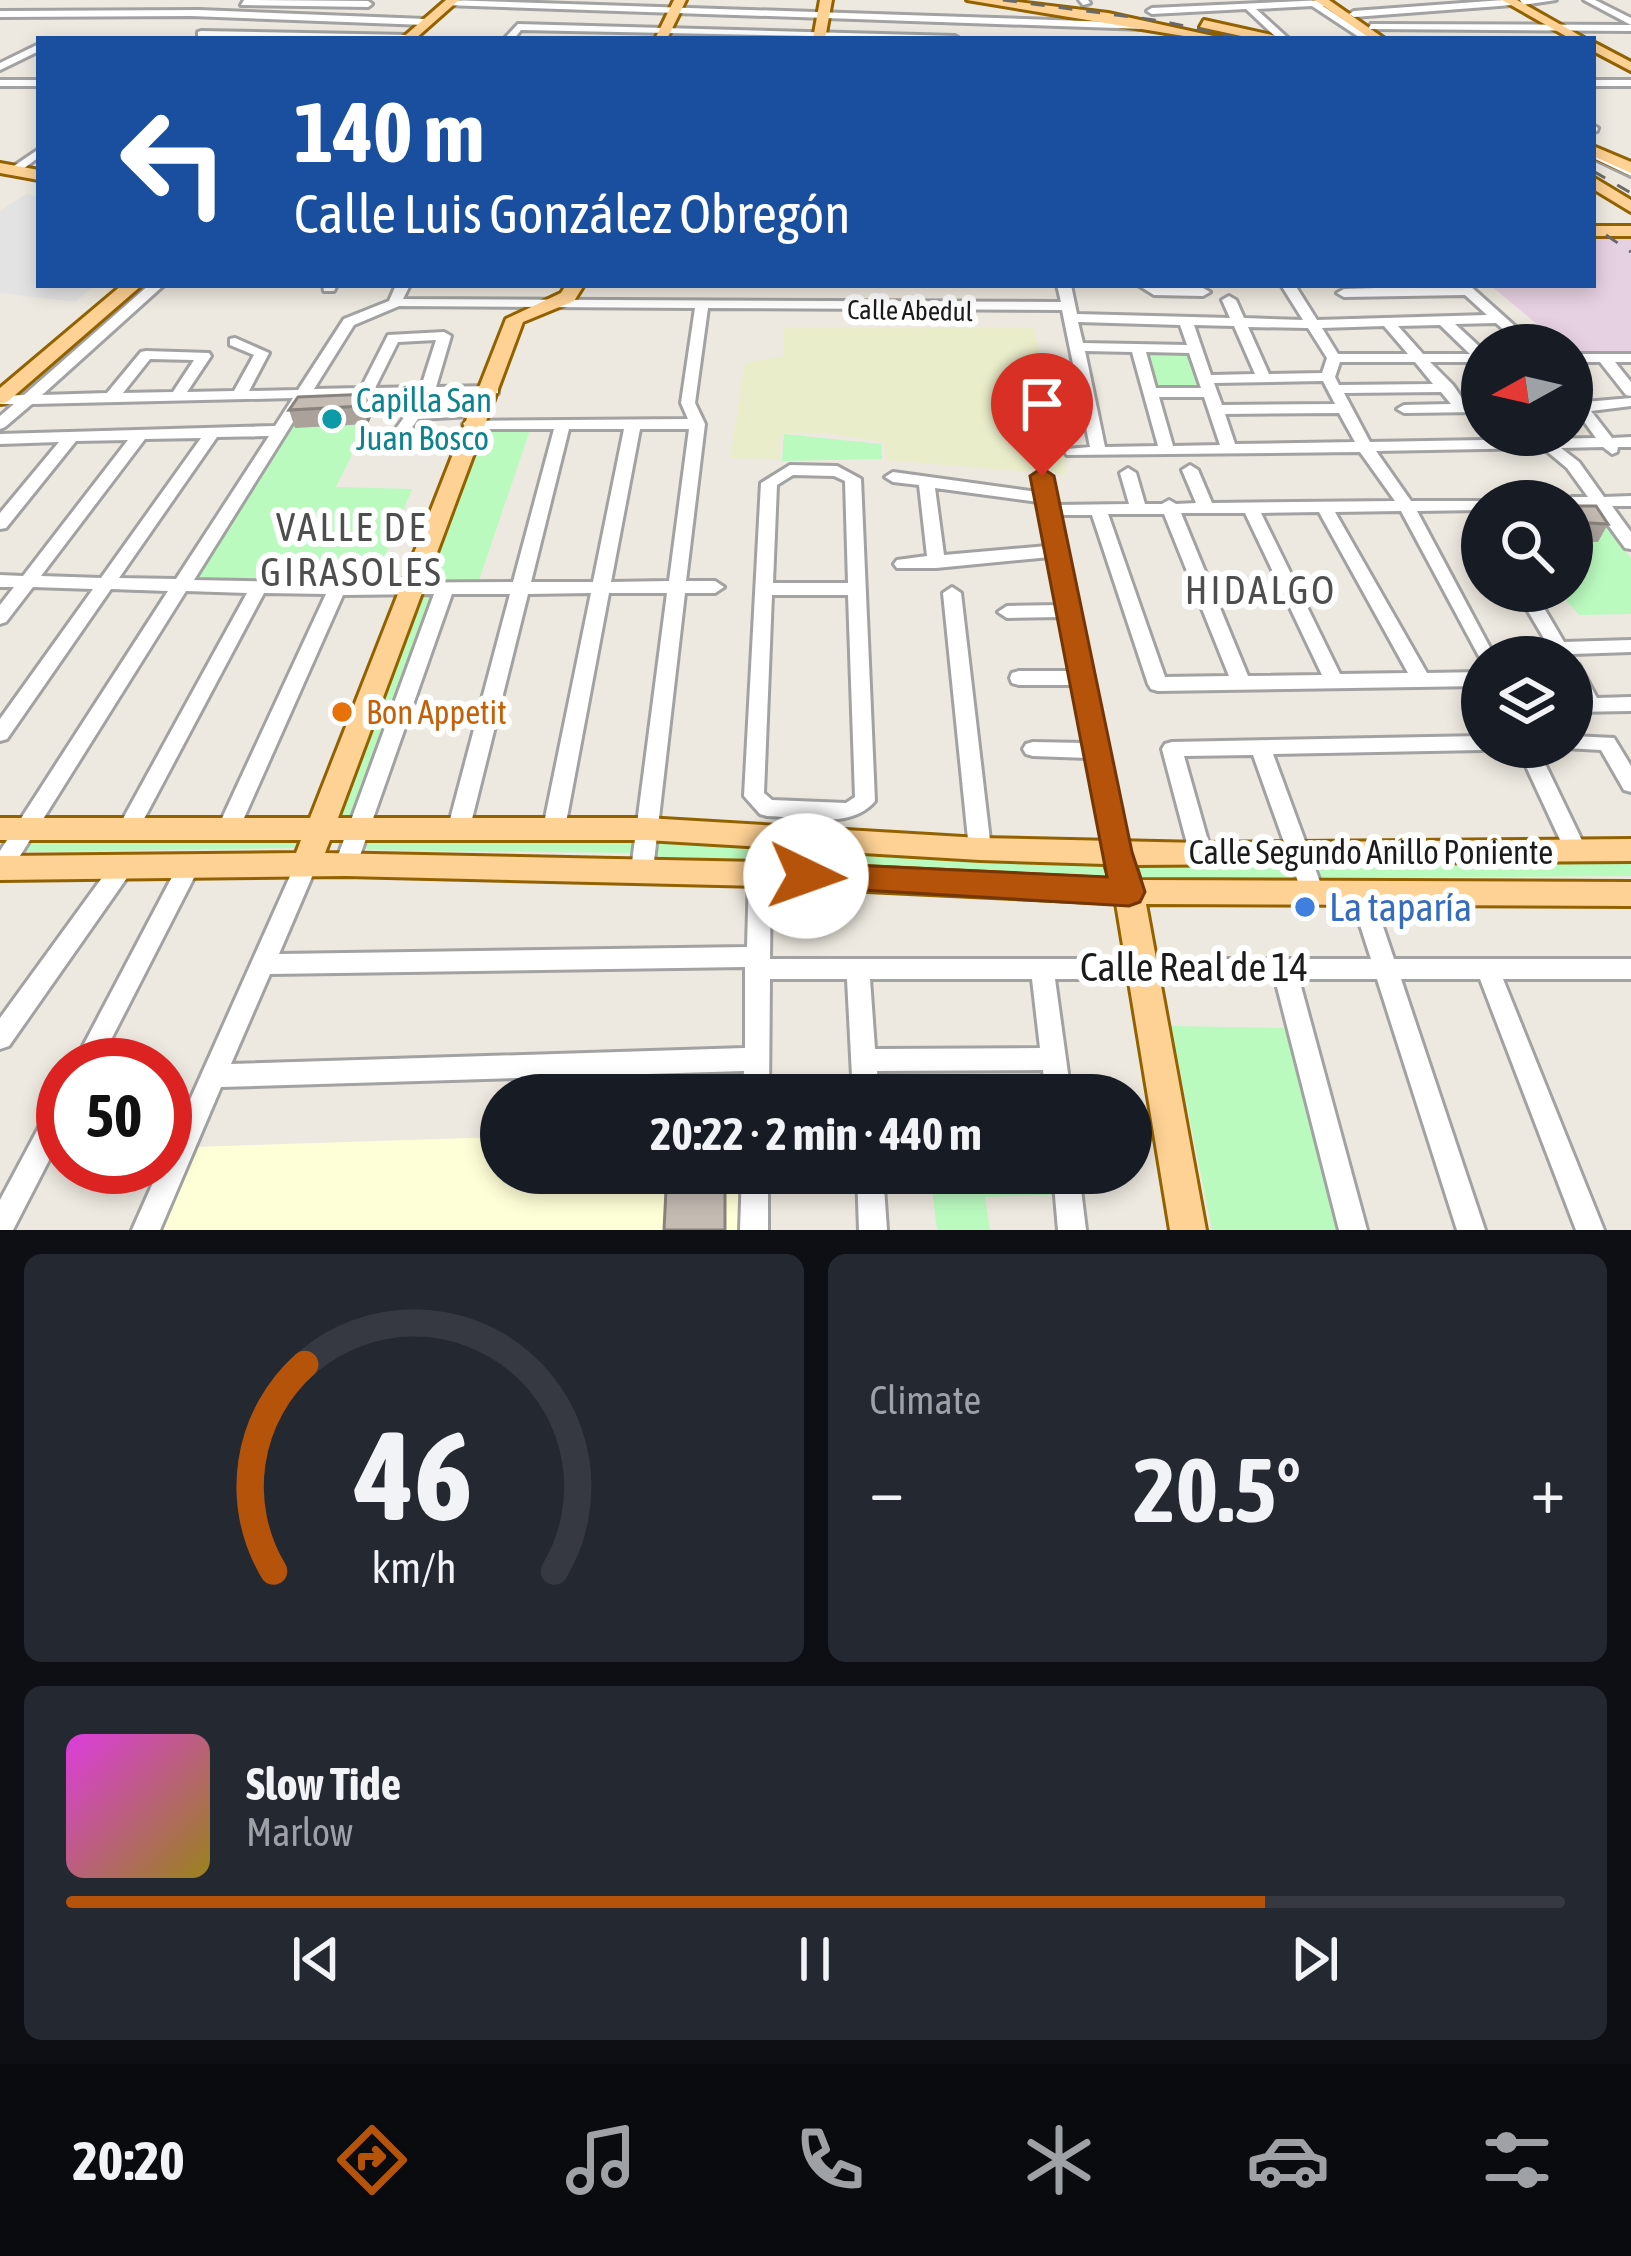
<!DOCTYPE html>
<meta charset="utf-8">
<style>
body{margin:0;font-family:"Asap Condensed",sans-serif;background:#242831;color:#f1f3f6;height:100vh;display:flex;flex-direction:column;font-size:45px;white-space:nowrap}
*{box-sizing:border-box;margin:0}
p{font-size:39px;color:#9ea1a6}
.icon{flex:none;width:66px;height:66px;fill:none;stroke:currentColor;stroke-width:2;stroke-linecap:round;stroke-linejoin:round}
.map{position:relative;height:1230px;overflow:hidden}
.drawer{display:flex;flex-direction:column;gap:24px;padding:24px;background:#0d0f14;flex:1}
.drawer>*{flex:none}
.guide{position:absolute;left:36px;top:36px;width:1560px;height:252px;border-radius:0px;box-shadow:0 6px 18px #0003;background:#1a4fa0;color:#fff;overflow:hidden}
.needle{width:78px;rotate:262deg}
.tools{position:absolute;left:1461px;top:324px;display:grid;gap:24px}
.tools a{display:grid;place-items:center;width:132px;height:132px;border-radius:50%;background:#171b24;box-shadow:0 6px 18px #0003;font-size:60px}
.speed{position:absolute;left:36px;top:1038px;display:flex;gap:24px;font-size:60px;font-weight:700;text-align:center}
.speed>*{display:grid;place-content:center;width:156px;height:156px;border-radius:50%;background:#171b24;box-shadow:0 6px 18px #0003;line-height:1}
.speed .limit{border:18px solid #d22;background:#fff;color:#111}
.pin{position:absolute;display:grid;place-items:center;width:102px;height:102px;color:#fff;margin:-123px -51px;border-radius:50% 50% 50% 0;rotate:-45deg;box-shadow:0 0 12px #0007}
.pin .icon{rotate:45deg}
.me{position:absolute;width:132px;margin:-66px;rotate:93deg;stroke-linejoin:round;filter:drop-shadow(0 0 9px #0008)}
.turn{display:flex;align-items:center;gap:42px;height:252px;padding:0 60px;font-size:54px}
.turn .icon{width:156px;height:156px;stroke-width:2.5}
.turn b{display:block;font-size:84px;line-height:102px}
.big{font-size:90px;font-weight:700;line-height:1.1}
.drawer .tile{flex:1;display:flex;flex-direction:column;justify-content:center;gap:18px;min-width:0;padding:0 42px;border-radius:18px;background:#242831}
.drawer .dial{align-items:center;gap:0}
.dial svg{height:312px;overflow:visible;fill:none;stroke:#363941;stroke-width:7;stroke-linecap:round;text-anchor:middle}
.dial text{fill:#f1f3f6;stroke:none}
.song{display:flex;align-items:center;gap:36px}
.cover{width:144px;height:144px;border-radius:18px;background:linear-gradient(135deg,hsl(300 70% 55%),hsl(50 70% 35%))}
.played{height:12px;border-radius:6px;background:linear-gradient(90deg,#b45309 80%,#363941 80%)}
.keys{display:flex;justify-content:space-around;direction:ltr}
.heat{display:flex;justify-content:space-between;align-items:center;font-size:66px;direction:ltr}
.drawer .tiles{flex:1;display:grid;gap:24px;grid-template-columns:1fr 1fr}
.tile:last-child{grid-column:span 2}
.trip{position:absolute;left:480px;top:1074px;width:672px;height:120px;border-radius:60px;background:#171b24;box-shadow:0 6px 18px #0003;font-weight:700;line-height:120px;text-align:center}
.tabs{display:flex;height:192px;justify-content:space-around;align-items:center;background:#090b0e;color:#9ea1a6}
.tabs .icon{width:84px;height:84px}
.tabs .active{color:#b45309}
.tabs b{font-size:54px;color:#f1f3f6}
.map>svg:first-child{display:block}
.industrial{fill:#e6d1e2}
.education{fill:#ffffd7}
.farmland{fill:#eaedca}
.park{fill:#bafabf}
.parking{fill:#e3e3e3}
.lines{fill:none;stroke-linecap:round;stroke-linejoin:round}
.minor-casing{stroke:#a2a2a2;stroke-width:6}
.major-casing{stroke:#926200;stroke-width:6}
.minor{fill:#fff;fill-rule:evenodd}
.major{fill:#fed194;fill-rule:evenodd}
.rail{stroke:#696969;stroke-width:3;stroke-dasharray:14 14;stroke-linecap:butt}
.wall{fill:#a9a19a}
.shaded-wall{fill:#89837d}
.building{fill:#c4bbb3;stroke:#89837d;stroke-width:3}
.route{fill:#b45309;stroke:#753606;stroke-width:3}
.culture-dot{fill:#0f9aa8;stroke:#fff;stroke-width:4.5}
.food-dot{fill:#e8710a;stroke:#fff;stroke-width:4.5}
.shop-dot{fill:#3f7fe0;stroke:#fff;stroke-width:4.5}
.labels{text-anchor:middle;stroke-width:12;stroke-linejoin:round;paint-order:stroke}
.far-street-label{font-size:27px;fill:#1b1b1b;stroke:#fff}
.culture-label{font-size:33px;fill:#0d838f;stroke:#fff;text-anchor:start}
.food-label{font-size:33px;fill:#c56008;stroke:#fff;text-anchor:start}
.street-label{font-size:33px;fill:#1b1b1b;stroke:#fff}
.quarter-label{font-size:39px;letter-spacing:3px;fill:#4e4e4e;stroke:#fff}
.near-shop-label{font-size:39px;fill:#366cbe;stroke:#fff;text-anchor:start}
.near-street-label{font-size:39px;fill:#1b1b1b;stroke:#fff}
</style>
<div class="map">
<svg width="1631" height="1230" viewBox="0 0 1631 1230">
<rect width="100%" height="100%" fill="#ede9e0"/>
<!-- industrial -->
<path class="industrial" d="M1593,233H1631V352H1572V345H1562L1490,285H1593Z"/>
<!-- education -->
<path class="education" d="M501,1137V1173H739V1230H161L196,1147Z"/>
<!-- farmland -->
<path class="farmland" d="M784,327L1034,328L1068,475L886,460L884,442L825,433H781L779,459L730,458L745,363L783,356Z"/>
<!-- park -->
<path class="park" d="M1141,349L1193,351L1206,391H1152Z
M382,393L336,487L412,489L374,583H188L303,394Z
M484,424H532L478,583L429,582Z
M784,434L881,444L882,459L782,461Z
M1572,506H1591L1631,558V614L1579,615L1558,591H1572Z
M421,595L434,598L354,815L336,822Z
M300,833L303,846L296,848L21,852L35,838Z
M631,837L637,847L629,853L368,850L364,845L366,839Z
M658,838L1096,861L1107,864L1111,877L661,857L651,853L650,844Z
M1631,858V876L1143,879L1132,870L1135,865Z
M1171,1026L1288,1028L1344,1230H1212Z
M917,1071L1045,1072L1047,1095H920Z
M930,1173H1056L1059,1195L985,1197L990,1230H937Z"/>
<!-- parking -->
<path class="parking" d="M26,194L39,197V285H96L75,302L0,293V211Z"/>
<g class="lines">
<defs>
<path id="minor" d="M244,0L368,1L372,4L368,7L241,5Z
M448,0L1145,23L1150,26L1145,29L445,5Z
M1079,0H1088L1090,3L1083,5Z
M1325,0L1329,3L1323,6L1373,39H1362L1312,6L1256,9L1289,39H1278L1246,9L1152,14L1147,11L1152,8Z
M1503,0L1516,2L1512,5L1354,17L1349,14L1354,11Z
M1520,0H1556L1523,5Z
M1584,0H1595L1631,18V25Z
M199,10L425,19L430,22L425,25L191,16L0,17V11Z
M518,24L955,36L960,39L521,30L514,39H504Z
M1371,24L1631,25V31L1368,29Z
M201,31L408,35L413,38L198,36V32Z
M39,44V51L0,70V63Z
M0,80H39V86H0Z
M1593,80H1631V86H1593Z
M1593,125L1598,128L1597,131L1593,132Z
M39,149V157L19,172H11V168Z
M1593,151L1631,169V176L1593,158Z
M149,285H164L42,395L107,393L141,352L146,351L209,353L211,356L187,392L234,391L254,355L230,345V339L235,338L269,353L249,391L298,390L344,319L389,301L396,285H410L403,299L1061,302L1057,285H1071L1077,314L1230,318L1222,300L1229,296L1236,300L1244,318L1303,320L1281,285H1295L1317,320L1487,315L1465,295L1344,297L1337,293L1344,289L1469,285L1536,345H1521L1496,323L1455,324L1482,349V362H1430L1453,385L1466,404H1482V412L1404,413L1397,409L1404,405L1451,404L1441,392L1344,393L1370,442L1596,438L1572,405V391L1577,392L1585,402L1631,398V406L1591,411L1612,438L1631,437V447H1618L1617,452L1612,454L1603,447L1561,448L1579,462L1604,497L1631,496V506H1612L1631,532V549L1625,548L1595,507H1572V501H1565L1572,497H1588L1567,468L1543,448L1376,451L1411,501H1486H1482V510L1417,511L1495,657H1482V662L1401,511L1335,512L1427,673L1482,672V686L1158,691L1151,689L1148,684L1092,515H1058L1127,852L1124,858L1116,861L1108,858L1105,852L1088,758L1033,756L1026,754L1023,749L1026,744L1033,742L1085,743L1074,685H1019L1012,683L1010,678L1012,673L1019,671H1071L1061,617L1007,618L998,612L1007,606L1059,605L1050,557L936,568H897L894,564L897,560L927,556L919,485L893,482L885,477L893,472L1037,492L1034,475L1042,470L1050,475L1056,505L1129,504L1120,473L1128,468L1136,473L1145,504H1162L1169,500L1176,504L1196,503L1182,470L1190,465L1198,470L1212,503L1395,501L1360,452L1067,455L1065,452L1067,449L1090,447L1062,310L708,308L695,403L705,424L686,581H715L724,587L715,593H685L653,870L650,876L642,879L634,876L631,870L667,593H609L565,828L561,834L554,836L547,834L543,828L591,593L528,594L470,827L466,833L459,835L452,833L448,827L510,594H452L357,864L354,870L346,873L338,870L335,864L434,594L343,595L240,827L236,833L229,835L222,833L218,827L326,594L264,593L137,832L130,834L123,832L119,826L247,593L186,591L8,875L0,878V851L168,591L111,589L7,739L0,741V719L93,589L33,587L6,622L0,624V605L14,587H0V575L23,576L128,440L76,441L6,528L0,529V513L59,442L0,444V434L275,426L293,398L32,404L5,427L0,429V416L14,404H0V396L24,395ZM399,306L695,308L681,403L688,419L466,421L463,424L471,429H554L513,582L337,583L194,580L308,398L498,393V387L493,386L436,387L451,336L444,332L388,335L361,388L314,389L354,325ZM1078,322L1180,325L1187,345L1083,343ZM1194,325L1234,326L1255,374L1211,375ZM1440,325L1470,354H1423L1398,326ZM1384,326L1408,354H1338L1322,328ZM1248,327L1308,328L1327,358L1322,373L1269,374ZM436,340L421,387L375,388L398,342ZM1085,351L1132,352L1158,446L1105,447ZM1146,352L1189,353L1201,388H1156ZM150,359L194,360L173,392L123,393ZM1340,362H1415L1433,384L1339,385L1335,377ZM1323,381L1335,404L1222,405L1214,383ZM1159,397H1204L1220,445L1173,446ZM1339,413L1355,442L1235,444L1225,414ZM569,429H624L593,582H531ZM640,429H689L669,581L611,582ZM269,436L176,579L119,578L217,437ZM201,438L101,578L41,576L145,439ZM935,488L1039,502L1048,546L944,555ZM1319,512L1408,673L1340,674L1261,513ZM1181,513H1245L1322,675L1248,676ZM1108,514H1164L1229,676L1165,677Z
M323,285H337L334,291H324Z
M1138,285L1203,288L1210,292L1203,296L1154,295Z
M1572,354H1631V362H1615L1631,382V396L1626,395L1600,362H1572Z
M484,408L491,412L489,415L418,419L397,448H387L384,445L408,412Z
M790,465L837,466L861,479L875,801C851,830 802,817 767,816L760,814L744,796L761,483ZM793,475L834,476L845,481L848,583H773L777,485ZM772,595H848L855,797L846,803L772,800L764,793Z
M952,587L961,593L991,849L988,855L980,858L972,855L969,849L943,593Z
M1516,591H1534L1564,642L1631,640V652L1572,654L1573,657L1572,659L1555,657Z
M1572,663L1579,665L1597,698L1631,697V711L1572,712V698H1578L1572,687Z
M1482,736V747H1490L1482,750L1273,754L1323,890L1320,896L1312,899L1304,896L1301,890L1253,755L1184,756L1212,855L1209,861L1201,864L1193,861L1190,855L1162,749L1165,744L1172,742Z
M1572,736L1614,738L1631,766V792L1624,790L1601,750L1565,748L1572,747Z
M1517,747H1537L1587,851L1584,857L1576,860L1568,857Z
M306,856L314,859L317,865L279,954L747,947L749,874L752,868L760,865L768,868L771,874L770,959H1371L1351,897L1354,891L1362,888L1370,891L1373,897L1394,959H1631V979H1503L1604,1230H1576L1480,979H1401L1485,1230H1457L1377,979H1299L1367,1230H1339L1275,979H1055L1071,1095H1045L1043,1070L877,1071L879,1095H853L847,979H770L769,1095H743L744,1071L221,1087L160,1230H132L160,1167H165V1156L295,865L298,859ZM745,967V1048L231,1064L270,974ZM870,979H1032L1040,1048L875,1049Z
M123,857L131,860L134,866L131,872L9,1046L0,1049V1018L115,860Z
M189,857L197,860L200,866L98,1065H73L181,860Z
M63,1095V1133L13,1230H0V1200L54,1099Z
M742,1173H768V1230H740Z
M857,1173H883L887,1230H859Z
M1053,1173H1079L1086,1230H1058Z"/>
<path id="major" d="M446,0H459L415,39H401Z
M674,0H686L667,39H655Z
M820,0H832L825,39H813Z
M967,0H1001L1108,13L1227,39H1202Z
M1315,0H1329L1385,39H1371Z
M1502,0H1517L1586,39H1571Z
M1204,20L1276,36L1278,39H1255L1200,27Z
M1593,42L1631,62V71L1593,51Z
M1593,146L1631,162V173L1593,156Z
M0,163L39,170V180L0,173Z
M1593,177L1631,200V212L1593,189Z
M1593,226H1631V236H1593Z
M122,285H142L7,402L0,404V388Z
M566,285H584L574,301L523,322L338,818H646L980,838L1201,843L1631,839V861L1135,865L1140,880L1631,882V906L1146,904L1206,1230H1170L1116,903L760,886L346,876L0,880V856L296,853L301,840H0V818H310L506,319L561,293ZM330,840H646L980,860L1105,864L1110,879L760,862L325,853Z"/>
</defs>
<!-- minor casing -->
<use href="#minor" class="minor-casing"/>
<!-- major casing -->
<use href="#major" class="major-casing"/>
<!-- minor -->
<use href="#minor" class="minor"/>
<!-- major -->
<use href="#major" class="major"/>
<!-- rail -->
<path class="rail" d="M1003,0L1162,21L1244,39
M1593,171L1631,193
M1606,235L1631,252"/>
</g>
<!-- wall -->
<path class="wall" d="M369,394L373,412L368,424L295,428L289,410Z
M1572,506L1608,524L1598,542L1572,541Z"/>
<!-- shaded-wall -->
<path class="shaded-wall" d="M369,394L373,412L368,424L363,406Z"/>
<!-- building -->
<path class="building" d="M369,394L363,406L289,410L298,397Z
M1572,506H1596L1608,524L1572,522Z
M666,1190H725V1230H664Z"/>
<!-- route -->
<path class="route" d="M1042,468L1054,476L1132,852L1145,892L1140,902L1129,906L795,886L790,876L795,866L806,863L1107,877L1030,476Z"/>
<!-- markers -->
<circle class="culture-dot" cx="332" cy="419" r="12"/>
<circle class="food-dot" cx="342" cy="712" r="12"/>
<circle class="shop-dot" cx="1305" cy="907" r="12"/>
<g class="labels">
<!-- far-street labels -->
<g class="far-street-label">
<text transform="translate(910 311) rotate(1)" y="9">Calle Abedul</text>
</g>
<!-- culture labels -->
<g class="culture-label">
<text x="356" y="412">Capilla San<tspan x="356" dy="38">Juan Bosco</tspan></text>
</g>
<!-- food labels -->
<g class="food-label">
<text x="366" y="724">Bon Appetit</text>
</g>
<!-- street labels -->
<g class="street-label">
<text x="1371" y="864">Calle Segundo Anillo Poniente</text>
</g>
<!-- quarter labels -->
<g class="quarter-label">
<text x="352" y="541">VALLE DE<tspan x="352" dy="45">GIRASOLES</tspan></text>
<text x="1261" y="604">HIDALGO</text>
</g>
<!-- near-shop labels -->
<g class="near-shop-label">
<text x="1329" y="921">La taparía</text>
</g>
<!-- near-street labels -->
<g class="near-street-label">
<text x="1194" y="981">Calle Real de 14</text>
</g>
</g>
</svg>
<div class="tools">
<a><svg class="needle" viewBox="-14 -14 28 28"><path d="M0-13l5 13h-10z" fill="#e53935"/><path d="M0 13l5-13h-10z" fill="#9ea1a6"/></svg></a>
<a><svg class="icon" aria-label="search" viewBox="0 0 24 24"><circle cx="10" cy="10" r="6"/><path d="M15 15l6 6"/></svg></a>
<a><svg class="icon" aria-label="layers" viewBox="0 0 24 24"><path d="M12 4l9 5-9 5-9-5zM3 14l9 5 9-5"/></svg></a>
</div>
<div class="speed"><div class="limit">50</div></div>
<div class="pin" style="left:1042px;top:476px;background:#d93025"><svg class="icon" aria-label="arrive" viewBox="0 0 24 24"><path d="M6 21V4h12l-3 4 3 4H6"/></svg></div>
<svg class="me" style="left:806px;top:876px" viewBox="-20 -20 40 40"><circle r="19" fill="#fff"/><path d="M0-13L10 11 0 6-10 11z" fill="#b45309"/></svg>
<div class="trip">20:22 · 2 min · 440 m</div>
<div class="guide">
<div class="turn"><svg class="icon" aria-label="left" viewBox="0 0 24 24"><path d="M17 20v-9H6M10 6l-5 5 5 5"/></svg><div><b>140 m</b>Calle Luis González Obregón</div></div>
</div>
</div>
<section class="drawer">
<div class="tiles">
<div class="tile dial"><svg viewBox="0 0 100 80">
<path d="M14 69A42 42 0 1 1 86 69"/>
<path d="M14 69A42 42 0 0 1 22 16" stroke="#b45309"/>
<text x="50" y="56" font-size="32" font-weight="700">46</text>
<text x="50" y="72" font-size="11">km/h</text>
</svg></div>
<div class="tile"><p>Climate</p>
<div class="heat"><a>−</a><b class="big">20.5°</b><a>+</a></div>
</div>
<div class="tile">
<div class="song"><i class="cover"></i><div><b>Slow Tide</b><p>Marlow</p></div></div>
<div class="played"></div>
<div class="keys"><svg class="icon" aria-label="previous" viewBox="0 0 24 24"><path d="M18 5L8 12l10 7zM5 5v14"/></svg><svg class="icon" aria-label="pause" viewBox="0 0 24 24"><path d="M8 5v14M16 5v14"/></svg><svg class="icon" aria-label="next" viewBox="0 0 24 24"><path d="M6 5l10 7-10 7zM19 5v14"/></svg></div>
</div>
</div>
</section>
<nav class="tabs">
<b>20:20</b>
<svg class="icon active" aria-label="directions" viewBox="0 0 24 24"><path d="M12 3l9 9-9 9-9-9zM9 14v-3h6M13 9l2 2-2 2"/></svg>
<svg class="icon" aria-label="music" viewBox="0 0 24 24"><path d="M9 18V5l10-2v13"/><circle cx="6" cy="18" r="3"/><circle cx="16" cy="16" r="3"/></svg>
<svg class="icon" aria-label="phone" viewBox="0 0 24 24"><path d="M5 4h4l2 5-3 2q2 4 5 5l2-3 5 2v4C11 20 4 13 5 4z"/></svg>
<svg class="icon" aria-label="climate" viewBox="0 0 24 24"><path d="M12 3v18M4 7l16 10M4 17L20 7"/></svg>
<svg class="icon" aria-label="car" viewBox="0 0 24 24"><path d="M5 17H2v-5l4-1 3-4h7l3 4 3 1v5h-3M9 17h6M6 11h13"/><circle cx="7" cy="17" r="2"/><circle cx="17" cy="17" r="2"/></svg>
<svg class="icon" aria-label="filters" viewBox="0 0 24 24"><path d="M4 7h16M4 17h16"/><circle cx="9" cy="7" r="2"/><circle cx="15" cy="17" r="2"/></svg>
</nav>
